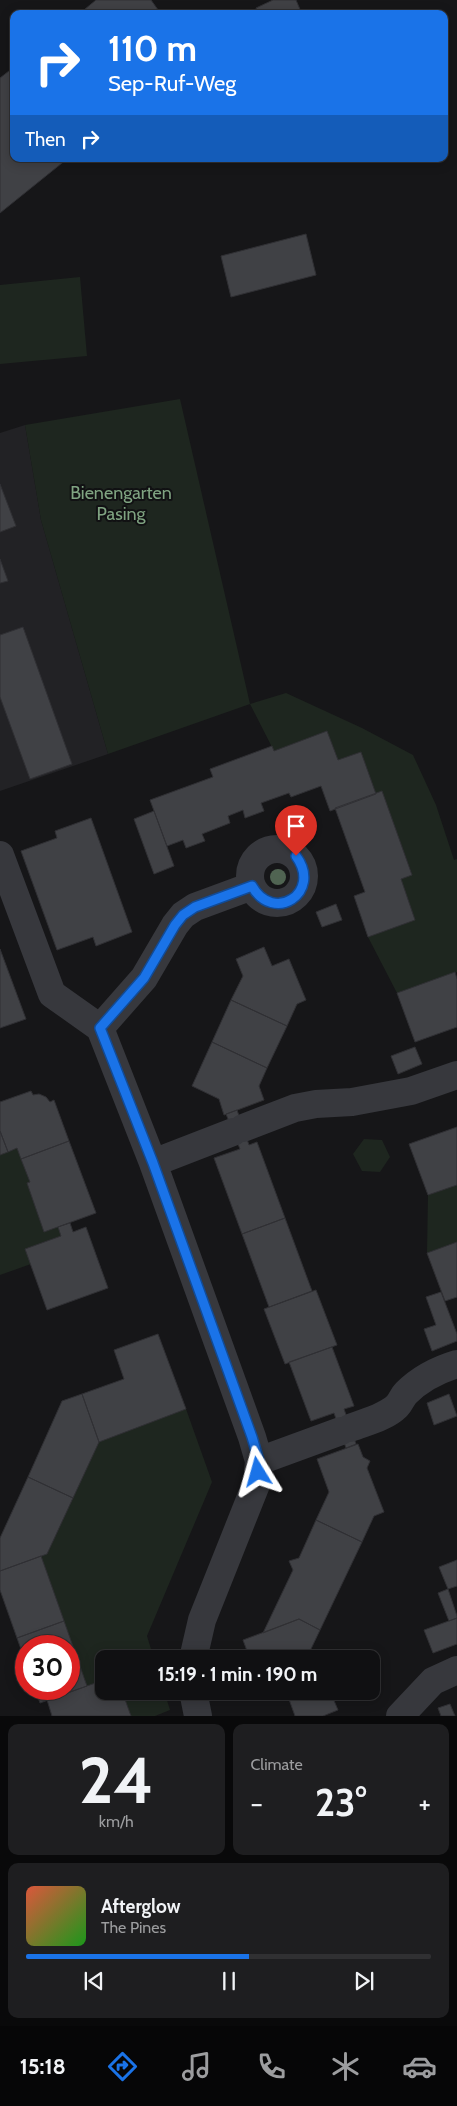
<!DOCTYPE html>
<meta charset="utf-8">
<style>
body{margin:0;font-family:Cabin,sans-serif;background:#1e1e20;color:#f1f3f6;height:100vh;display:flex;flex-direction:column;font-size:19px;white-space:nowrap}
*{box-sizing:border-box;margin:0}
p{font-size:16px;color:#9c9d9f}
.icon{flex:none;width:28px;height:28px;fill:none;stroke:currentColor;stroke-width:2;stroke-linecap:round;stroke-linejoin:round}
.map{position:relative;height:1716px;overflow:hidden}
.panel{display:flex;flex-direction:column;gap:8px;padding:8px;background:#09090a;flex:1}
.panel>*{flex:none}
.hud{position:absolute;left:10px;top:10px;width:438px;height:152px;border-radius:10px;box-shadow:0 2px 12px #0003,0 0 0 1px #303032;background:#1a73e8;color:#fff;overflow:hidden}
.speed{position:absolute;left:15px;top:1635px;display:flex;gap:10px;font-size:25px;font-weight:700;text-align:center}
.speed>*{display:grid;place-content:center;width:65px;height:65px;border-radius:50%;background:#101012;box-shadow:0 2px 12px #0003,0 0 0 1px #303032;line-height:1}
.speed .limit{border:8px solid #d22;background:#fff;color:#111}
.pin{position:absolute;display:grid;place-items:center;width:42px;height:42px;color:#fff;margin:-51px -21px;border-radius:50% 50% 50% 0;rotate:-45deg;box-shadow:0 0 5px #0007}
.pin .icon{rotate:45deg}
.me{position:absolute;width:55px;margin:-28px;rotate:352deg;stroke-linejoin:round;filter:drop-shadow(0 0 4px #0008)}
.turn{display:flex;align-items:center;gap:18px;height:105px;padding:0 15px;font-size:22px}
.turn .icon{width:65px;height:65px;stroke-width:2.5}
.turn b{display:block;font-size:35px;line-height:42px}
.then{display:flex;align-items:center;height:48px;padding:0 15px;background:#0003;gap:10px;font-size:19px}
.big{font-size:38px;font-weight:800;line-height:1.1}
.panel .widget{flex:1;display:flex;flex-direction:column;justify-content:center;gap:8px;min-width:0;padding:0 18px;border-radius:10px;background:#1e1e20}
.panel .dial{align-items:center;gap:0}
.dial b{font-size:65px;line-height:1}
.song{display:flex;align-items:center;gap:15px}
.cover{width:60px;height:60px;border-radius:8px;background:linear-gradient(135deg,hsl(10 70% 55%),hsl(120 70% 35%))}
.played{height:5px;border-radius:2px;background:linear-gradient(90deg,#1a73e8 55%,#303032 55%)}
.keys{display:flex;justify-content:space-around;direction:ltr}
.heat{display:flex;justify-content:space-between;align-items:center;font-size:28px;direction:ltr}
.panel .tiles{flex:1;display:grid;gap:8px;grid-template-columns:1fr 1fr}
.widget:last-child{grid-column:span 2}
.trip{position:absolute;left:95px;top:1650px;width:285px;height:50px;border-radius:10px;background:#101012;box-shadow:0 2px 12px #0003,0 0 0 1px #303032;font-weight:800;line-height:50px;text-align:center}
.tab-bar{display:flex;height:80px;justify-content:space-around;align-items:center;background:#060607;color:#9c9d9f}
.tab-bar .icon{width:35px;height:35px}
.tab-bar .active{color:#1a73e8}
.tab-bar b{font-size:22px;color:#f1f3f6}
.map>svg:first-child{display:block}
.built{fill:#222225}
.green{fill:#1e261f}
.building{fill:#404145;stroke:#303034}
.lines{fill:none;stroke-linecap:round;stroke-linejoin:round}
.minor{stroke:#37383d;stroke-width:28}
.tree{fill:#506452}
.route-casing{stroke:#114b97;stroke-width:12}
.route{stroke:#1a73e8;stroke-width:9}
.labels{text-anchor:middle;stroke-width:4;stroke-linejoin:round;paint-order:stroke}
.park-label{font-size:18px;fill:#7fa381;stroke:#111113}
</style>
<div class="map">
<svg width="457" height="1716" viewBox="0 0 457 1716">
<rect width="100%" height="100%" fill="#161618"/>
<!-- built -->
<path class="built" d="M25,425L41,520L108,754L0,791V433Z"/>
<!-- green -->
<path class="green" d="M80,277L87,356L0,364V285Z
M180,399L250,704L286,693L362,728L413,755L436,805L454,860L457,859V972L397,993L368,937L415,920L401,879L412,874L382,792L376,794L361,752L338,760L327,731L274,751L250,704L108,754L41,520L25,425Z
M364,1139L382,1140L390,1157L380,1172L362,1171L353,1154Z
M17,1148L30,1182L27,1183L44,1232L58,1227L61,1236L25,1249L31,1264L0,1275V1155Z
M457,1185V1242L427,1253L428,1195Z
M186,1409L212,1482L147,1636L154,1659H104V1680L87,1686L41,1556L47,1554L99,1442Z
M122,1691H164L170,1710L155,1716H131Z"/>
<!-- building -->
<path class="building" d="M96,0H151L161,14H79Z
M273,0H296L302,14H258L256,8Z
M14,67V159H67L0,213V78Z
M306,234L316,275L231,297L221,256Z
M0,484L16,526L0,532Z
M0,559L8,581L0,583Z
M23,627L72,764L30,779L0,697V635Z
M327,731L338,760L361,752L376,794L330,811L321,786L291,797L289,793L261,803L264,811L245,818L243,810L228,816L230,823L202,834L205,841L186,848L183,840L167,846L150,800L213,777L210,769L272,746L274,751Z
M382,791L412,875L401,879L415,920L368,937L354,896L365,892L335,808Z
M154,811L174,866L154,874L134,819Z
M91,818L132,932L96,946L93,937L57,950L21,851L57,838L55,831Z
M336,904L342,920L322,927L316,912Z
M264,947L272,966L289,959L306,1000L297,1004L287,1026L231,1000L243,976L236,959Z
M0,949L26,1019L0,1028Z
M455,972L457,979V1027L415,1042L397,993Z
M231,1000L287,1026L267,1068L212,1042Z
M212,1042L267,1068L259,1086L264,1100L224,1115L219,1099L192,1086Z
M415,1047L422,1064L398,1074L391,1056Z
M31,1091L33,1095L39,1094L46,1097L50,1102L54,1100L69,1141L21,1159L17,1148L8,1152L0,1131V1102Z
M237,1110L249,1145L257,1142L285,1218L242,1234L214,1158L240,1149L226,1114Z
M457,1127V1185L428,1195L409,1144Z
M0,1131L8,1152L0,1155Z
M69,1141L96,1213L44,1232L27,1183L30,1182L21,1159Z
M285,1218L312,1291L269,1307L242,1234Z
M70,1223L73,1232L86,1227L108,1288L47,1310L25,1249L61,1236L58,1227Z
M457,1242V1297L445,1301L427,1253Z
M316,1290L337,1345L285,1364L264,1309Z
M441,1292L457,1334V1341L432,1351L424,1329L436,1325L426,1297Z
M158,1334L186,1409L99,1442L82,1394L124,1379L114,1350Z
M332,1347L354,1406L344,1409L356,1444L346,1448L334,1413L311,1421L289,1362Z
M82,1394L99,1442L73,1498L28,1477L62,1401Z
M449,1394L457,1416L434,1425L427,1403Z
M358,1444L363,1457L370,1461L367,1468L384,1512L374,1516L362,1542L316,1520L329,1492L317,1459Z
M28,1477L73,1498L47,1554L0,1571V1538Z
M316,1520L362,1542L320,1630L299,1619L263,1633L293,1570L289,1561L299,1558Z
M41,1556L64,1621L17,1638L0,1590V1571Z
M457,1560V1586L448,1589L439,1567Z
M448,1589L457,1616V1618L449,1621L438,1593Z
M457,1618V1644L433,1653L424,1630Z
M299,1619L320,1630L310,1651L313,1659H250L243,1640Z
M64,1621L87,1686L40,1703L35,1689H69V1646H26V1663L17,1638Z
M104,1680V1691H122L131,1716H52L47,1700Z
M286,1691H325L327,1698L332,1696L338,1710L323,1716H295Z
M450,1704L455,1716H441L438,1708Z"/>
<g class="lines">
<!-- minor -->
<path class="minor" d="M250 876a27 27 0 1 1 54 0a27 27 0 1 1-54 0Z
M0,855L52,994L100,1028
M100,1028L153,1163L252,1437L259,1461L257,1482L202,1620L193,1659
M100,1028L144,978L175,925L183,915L195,907L252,886
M243,1128L295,1108L316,1104L352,1102L411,1091L457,1075
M153,1163L233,1132
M350,1428C365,1422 385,1418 397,1406C401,1402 402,1397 406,1393C421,1378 437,1370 457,1364
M259,1461L341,1431
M193,1691L198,1716
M400,1716L433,1681L457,1670"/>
</g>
<!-- trees -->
<circle class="tree" cx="278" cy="877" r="8"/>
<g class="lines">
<defs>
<path id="route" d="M258,1472L259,1461L252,1437L153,1163L100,1028L144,978L175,925L183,915L195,907L252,886C273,924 323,893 296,856"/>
</defs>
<!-- route casing -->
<use href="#route" class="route-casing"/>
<!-- route -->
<use href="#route" class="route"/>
</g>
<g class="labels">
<!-- park labels -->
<g class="park-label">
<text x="121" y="499">Bienengarten<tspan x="121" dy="21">Pasing</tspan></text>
</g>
</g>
</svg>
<div class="speed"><div class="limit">30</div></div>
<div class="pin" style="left:296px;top:856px;background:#d93025"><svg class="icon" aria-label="arrive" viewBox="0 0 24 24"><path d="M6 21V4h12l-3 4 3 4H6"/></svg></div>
<svg class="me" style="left:258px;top:1472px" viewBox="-20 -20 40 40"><path d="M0-17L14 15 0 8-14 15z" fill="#1a73e8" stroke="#fff" stroke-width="4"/></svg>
<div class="trip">15:19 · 1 min · 190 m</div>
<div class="hud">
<div class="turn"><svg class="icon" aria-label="right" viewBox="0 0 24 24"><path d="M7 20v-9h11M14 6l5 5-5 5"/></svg><div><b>110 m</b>Sep-Ruf-Weg</div></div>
<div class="then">Then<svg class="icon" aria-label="right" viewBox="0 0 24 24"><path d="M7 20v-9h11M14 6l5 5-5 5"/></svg></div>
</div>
</div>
<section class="panel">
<div class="tiles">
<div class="widget dial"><b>24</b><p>km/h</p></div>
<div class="widget"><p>Climate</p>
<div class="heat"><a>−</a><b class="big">23°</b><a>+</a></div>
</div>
<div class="widget">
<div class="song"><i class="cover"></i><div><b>Afterglow</b><p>The Pines</p></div></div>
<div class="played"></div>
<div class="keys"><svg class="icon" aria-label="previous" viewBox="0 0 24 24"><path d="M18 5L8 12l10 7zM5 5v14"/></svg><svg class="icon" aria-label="pause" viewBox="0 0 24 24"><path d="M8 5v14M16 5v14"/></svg><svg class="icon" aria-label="next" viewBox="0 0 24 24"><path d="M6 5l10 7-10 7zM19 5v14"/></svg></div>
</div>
</div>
</section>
<nav class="tab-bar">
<b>15:18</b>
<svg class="icon active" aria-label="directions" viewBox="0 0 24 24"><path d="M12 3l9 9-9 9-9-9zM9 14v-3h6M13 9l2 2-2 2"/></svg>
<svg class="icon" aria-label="music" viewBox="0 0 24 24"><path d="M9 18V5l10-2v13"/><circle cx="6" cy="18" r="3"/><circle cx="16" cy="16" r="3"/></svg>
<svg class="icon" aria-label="phone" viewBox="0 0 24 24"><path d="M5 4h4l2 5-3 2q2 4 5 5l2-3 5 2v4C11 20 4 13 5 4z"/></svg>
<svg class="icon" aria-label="climate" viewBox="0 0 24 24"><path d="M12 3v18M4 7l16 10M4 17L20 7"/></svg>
<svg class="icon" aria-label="car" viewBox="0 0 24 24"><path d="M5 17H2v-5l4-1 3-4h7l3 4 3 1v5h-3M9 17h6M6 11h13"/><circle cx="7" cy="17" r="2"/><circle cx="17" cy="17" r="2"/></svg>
</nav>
